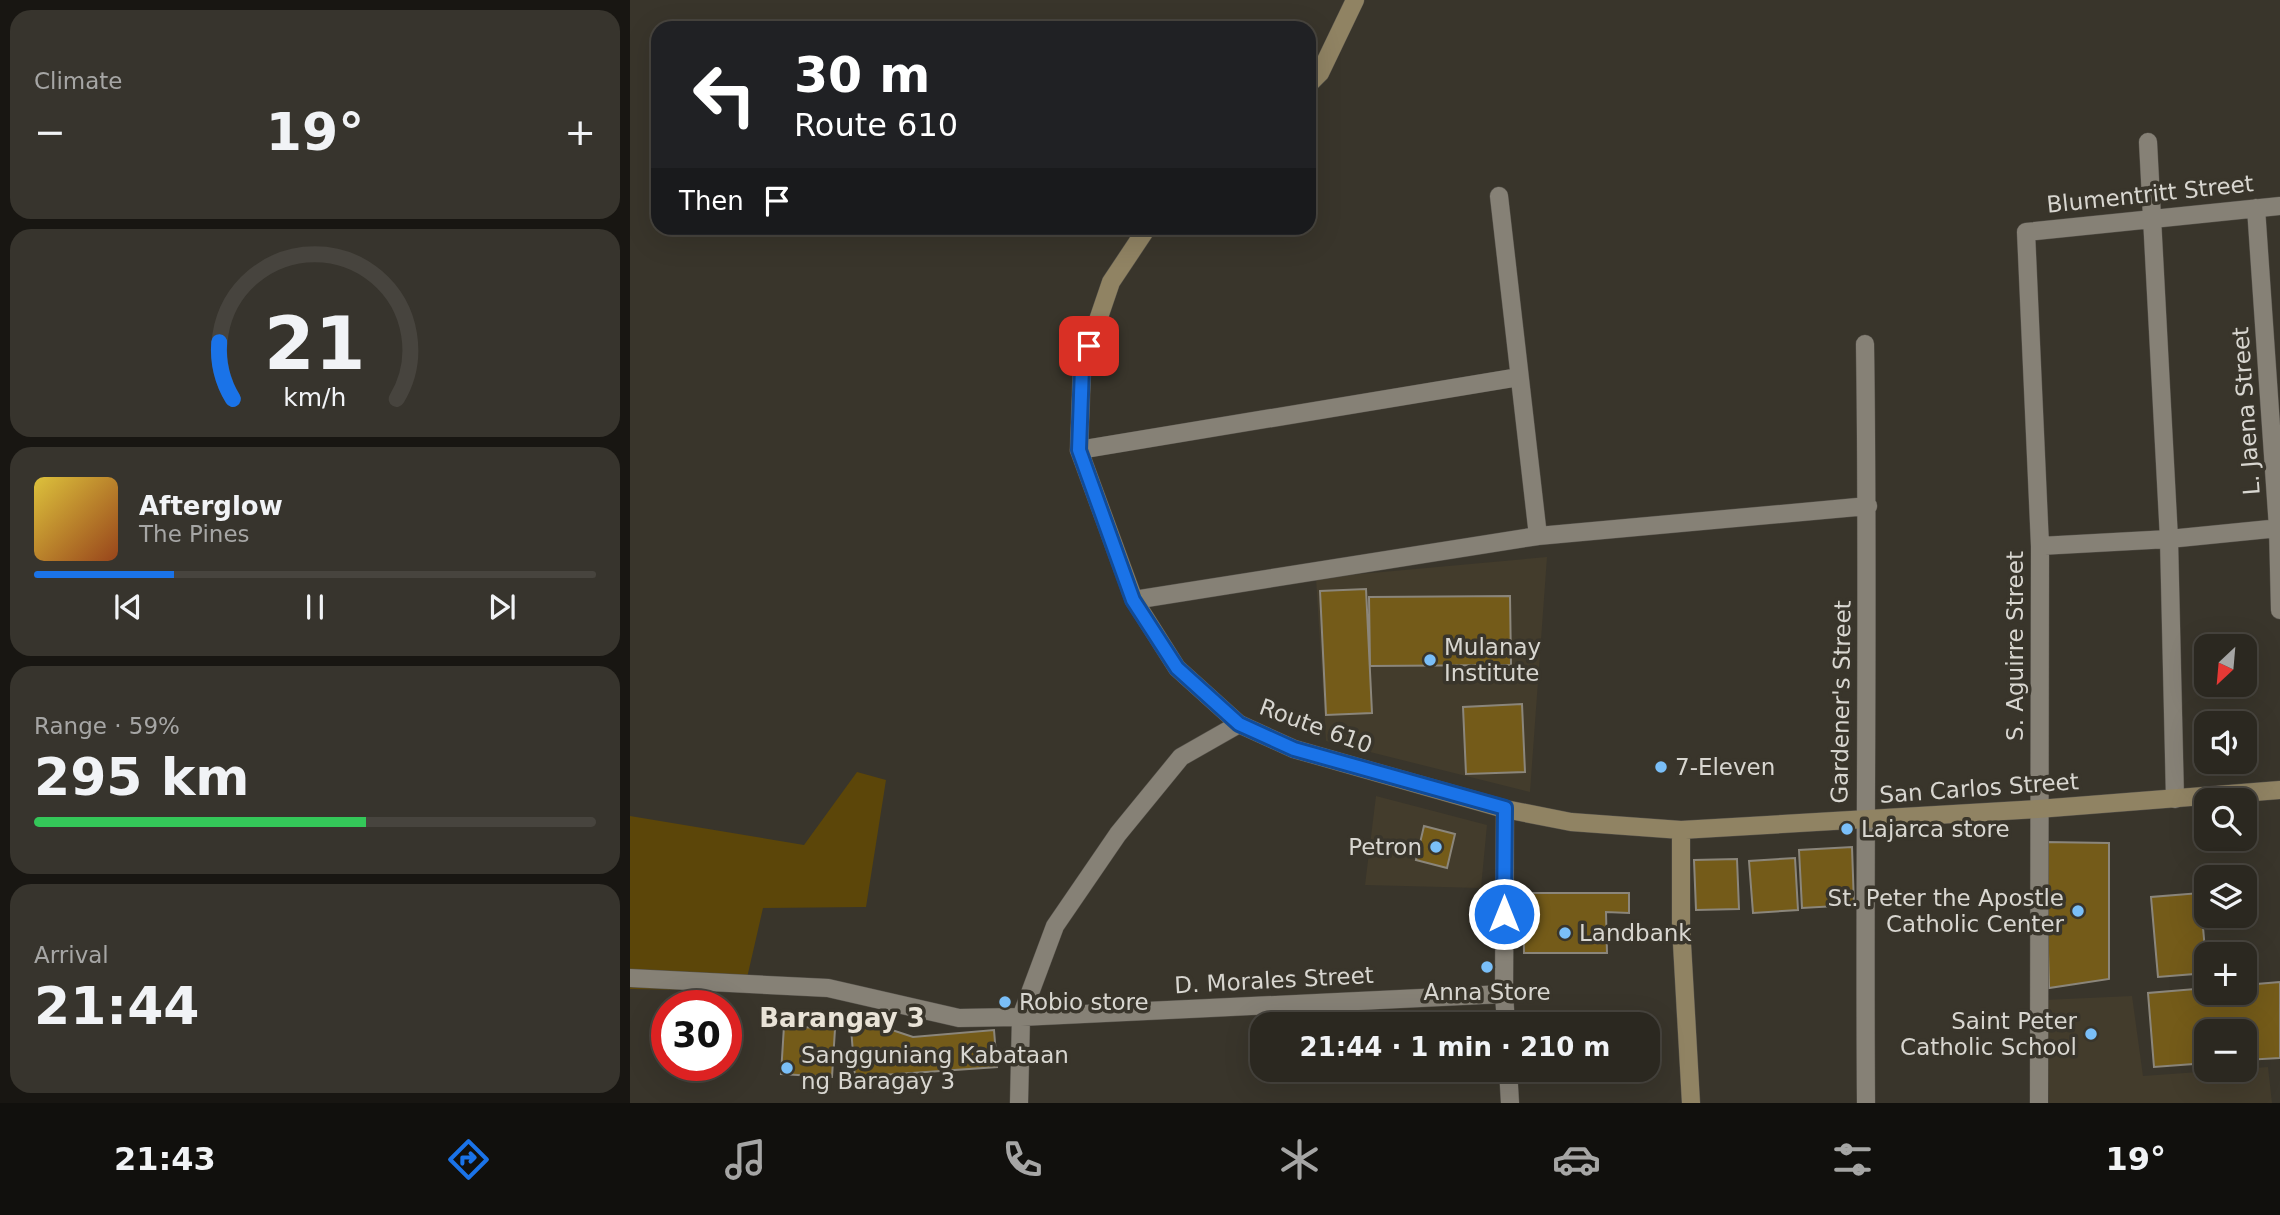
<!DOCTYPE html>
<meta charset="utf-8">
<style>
body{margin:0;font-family:"DejaVu Sans",sans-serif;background:#37342d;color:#f1f3f6;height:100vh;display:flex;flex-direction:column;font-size:26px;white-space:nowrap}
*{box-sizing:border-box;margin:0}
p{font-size:23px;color:#a6a6a5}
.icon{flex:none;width:38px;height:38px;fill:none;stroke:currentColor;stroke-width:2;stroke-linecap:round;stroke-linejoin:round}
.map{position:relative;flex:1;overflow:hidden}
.side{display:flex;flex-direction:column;gap:10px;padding:10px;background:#181612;width:630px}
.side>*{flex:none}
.guide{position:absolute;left:21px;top:21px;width:665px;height:214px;border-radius:21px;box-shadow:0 7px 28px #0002,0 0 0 2px #47443e;background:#202124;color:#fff;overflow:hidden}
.needle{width:46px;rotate:206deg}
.buttons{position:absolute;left:1564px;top:634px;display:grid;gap:14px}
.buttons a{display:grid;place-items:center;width:63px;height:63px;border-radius:14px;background:#2b2820;box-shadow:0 7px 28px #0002,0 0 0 2px #47443e;font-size:35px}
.speed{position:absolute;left:21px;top:990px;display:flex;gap:14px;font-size:35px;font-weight:700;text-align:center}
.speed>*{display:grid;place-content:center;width:91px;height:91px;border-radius:50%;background:#2b2820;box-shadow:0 7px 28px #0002,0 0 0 2px #47443e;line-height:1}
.speed .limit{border:10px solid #d22;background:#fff;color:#111}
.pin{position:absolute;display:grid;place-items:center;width:60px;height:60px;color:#fff;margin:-30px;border-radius:14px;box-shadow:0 4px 10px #0006}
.me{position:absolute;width:77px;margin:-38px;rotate:0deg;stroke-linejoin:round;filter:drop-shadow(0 0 5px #0008)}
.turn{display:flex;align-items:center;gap:24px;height:147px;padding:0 28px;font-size:32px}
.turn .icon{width:91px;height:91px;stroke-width:2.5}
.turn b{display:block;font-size:49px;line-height:60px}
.then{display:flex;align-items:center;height:66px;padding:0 28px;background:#0003;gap:14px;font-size:26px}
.big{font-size:52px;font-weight:600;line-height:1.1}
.side .tile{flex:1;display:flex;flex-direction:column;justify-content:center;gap:10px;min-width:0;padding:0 24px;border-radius:21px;background:#37342d}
.side .dial{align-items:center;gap:0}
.dial svg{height:182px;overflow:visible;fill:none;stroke:#47443e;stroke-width:7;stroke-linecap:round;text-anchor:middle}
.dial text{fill:#f1f3f6;stroke:none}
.song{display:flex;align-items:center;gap:21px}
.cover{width:84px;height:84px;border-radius:10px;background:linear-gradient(135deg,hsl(50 70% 55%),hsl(20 70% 35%))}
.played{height:7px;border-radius:4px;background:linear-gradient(90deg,#1a73e8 25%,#47443e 25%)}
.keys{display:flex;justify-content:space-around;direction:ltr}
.heat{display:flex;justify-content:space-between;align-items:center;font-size:38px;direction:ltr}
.charge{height:10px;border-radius:5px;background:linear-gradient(90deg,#34c759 59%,#47443e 0)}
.trip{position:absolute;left:620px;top:1012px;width:410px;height:70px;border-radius:21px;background:#2b2820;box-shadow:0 7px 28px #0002,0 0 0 2px #47443e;font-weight:600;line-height:70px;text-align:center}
.menu{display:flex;height:112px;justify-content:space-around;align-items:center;background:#11100d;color:#a6a6a5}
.menu .icon{width:49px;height:49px}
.menu .active{color:#1a73e8}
.menu b{font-size:32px;color:#f1f3f6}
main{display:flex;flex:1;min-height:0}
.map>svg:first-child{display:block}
.built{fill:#433c2c}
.green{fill:#5c4609}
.building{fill:#745b19;stroke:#8b867b;stroke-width:2}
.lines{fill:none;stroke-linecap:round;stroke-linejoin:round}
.minor-casing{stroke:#545049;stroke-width:19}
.secondary-casing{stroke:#545049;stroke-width:19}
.minor{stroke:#868176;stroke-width:18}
.secondary{stroke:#908363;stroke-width:18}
.route-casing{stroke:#114b97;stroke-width:18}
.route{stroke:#1a73e8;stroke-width:12}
.poi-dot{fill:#7abff8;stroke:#39352b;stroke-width:2.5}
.labels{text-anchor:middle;stroke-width:7;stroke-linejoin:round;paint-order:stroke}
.street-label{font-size:23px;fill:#d8d6d0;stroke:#39352b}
.poi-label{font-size:23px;fill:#d8d6d0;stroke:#39352b;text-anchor:start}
.quarter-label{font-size:26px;font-weight:bold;fill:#e9e3d7;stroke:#39352b}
</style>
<main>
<section class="side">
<div class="tile"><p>Climate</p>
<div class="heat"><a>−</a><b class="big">19°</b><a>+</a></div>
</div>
<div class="tile dial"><svg viewBox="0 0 100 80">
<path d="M14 69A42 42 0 1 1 86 69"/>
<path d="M14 69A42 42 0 0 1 8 44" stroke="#1a73e8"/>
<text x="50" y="56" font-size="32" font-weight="700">21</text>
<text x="50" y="72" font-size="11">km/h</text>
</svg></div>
<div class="tile">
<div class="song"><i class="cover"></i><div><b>Afterglow</b><p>The Pines</p></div></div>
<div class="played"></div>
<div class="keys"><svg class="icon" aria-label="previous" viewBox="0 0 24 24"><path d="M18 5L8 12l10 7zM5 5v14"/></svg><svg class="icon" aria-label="pause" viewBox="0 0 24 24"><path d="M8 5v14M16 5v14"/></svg><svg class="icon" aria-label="next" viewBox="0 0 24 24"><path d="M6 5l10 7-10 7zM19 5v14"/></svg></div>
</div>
<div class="tile"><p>Range · 59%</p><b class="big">295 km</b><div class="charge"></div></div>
<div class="tile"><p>Arrival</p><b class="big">21:44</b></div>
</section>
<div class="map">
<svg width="1650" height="1103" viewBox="0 0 1650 1103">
<rect width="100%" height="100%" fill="#39352b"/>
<!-- built -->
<path class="built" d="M917,557L900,792L696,741L686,578Z
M746,796L857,825L851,888L735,885Z
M1502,996L1513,1076L1638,1067L1642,1103H1419L1414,1000Z"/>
<!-- green -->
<path class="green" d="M227,772L256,780L236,907L133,908L114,991L0,989V816L174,845Z"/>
<!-- building -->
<path class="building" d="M736,589L742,713L696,715L690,591Z
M880,596L881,665L740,666L739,597Z
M892,704L895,772L836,774L833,707Z
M794,826L825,834L817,868L786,860Z
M1415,842L1479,843V979L1419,988Z
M1222,847L1224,905L1172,908L1169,850Z
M1165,858L1168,910L1123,913L1119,861Z
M1107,859L1109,909L1066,910L1064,860Z
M893,893H999V913L976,912L977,953H894Z
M1570,893L1577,973L1528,977L1521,897Z
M1650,982V1058L1615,1060V1031H1577V1063L1524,1067L1518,993L1577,988V992H1615V985Z
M220,1016L283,1037L364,1030L367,1067L225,1077Z
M154,1026L205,1029L202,1077L151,1074Z"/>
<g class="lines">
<defs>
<path id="minor" d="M1518,142L1539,539L1545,799
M869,196L908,536
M1626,208L1648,528L1650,610
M1235,344C1239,597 1234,850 1236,1103
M449,450L889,377
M1410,546L1539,539L1650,528
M504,600L908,536L1238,506
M875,809L874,994L876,1024
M0,978L198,988L329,1018L391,1017L874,994
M878,1069L880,1103
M389,1103L391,1017L425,926L488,834L551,757L609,724
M1409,1103L1410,546L1396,232L1650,206"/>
<path id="secondary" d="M679,84L690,73L725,0
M517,228L481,282L452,367L449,450L504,600L547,668L609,724L664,749L875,809L941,822L1051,830L1408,809L1650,790
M1051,830V926L1061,1103"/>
</defs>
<!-- minor casing -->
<use href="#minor" class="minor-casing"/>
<!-- secondary casing -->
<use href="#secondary" class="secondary-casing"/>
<!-- minor -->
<use href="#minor" class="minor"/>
<!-- secondary -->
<use href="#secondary" class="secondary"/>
</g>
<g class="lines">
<defs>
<path id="route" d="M459,346L452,367L449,450L503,600L547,668L609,724L664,749L875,808L874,914"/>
</defs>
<!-- route casing -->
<use href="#route" class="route-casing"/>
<!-- route -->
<use href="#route" class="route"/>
</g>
<!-- markers -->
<g class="poi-dot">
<circle cx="800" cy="660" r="7"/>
<circle cx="1031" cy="767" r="7"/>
<circle cx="1217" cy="829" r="7"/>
<circle cx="806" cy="847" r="7"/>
<circle cx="1448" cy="911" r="7"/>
<circle cx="935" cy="933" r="7"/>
<circle cx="857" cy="967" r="7"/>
<circle cx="375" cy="1002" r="7"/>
<circle cx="1461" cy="1034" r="7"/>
<circle cx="157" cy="1068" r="7"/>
</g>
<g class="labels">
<!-- street labels -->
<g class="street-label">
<text transform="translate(1520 194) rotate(-6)" y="8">Blumentritt Street</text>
<text transform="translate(1616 411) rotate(-94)" y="8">L. Jaena Street</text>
<text transform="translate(1385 646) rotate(-90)" y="8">S. Aguirre Street</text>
<text transform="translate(1211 702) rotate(-89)" y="8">Gardener's Street</text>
<text transform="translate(686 726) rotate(20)" y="8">Route 610</text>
<text transform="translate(1349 788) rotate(-4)" y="8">San Carlos Street</text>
<text transform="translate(644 980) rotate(-3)" y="8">D. Morales Street</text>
</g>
<!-- poi labels -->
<g class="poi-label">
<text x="814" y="655">Mulanay<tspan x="814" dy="26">Institute</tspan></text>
<text x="1045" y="775">7-Eleven</text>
<text x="1231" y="837">Lajarca store</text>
<text x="792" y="855" text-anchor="end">Petron</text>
<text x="1434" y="906" text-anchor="end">St. Peter the Apostle<tspan x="1434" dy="26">Catholic Center</tspan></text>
<text x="949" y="941">Landbank</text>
<text x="857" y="1000" text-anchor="middle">Anna Store</text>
<text x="389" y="1010">Robio store</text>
<text x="1447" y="1029" text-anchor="end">Saint Peter<tspan x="1447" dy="26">Catholic School</tspan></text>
<text x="171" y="1063">Sangguniang Kabataan<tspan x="171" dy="26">ng Baragay 3</tspan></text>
</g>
<!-- quarter labels -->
<g class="quarter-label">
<text x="212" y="1027">Barangay 3</text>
</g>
</g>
</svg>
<div class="buttons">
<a><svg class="needle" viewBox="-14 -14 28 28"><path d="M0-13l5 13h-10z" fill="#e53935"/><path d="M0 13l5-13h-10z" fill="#a6a6a5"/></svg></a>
<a><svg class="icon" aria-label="sound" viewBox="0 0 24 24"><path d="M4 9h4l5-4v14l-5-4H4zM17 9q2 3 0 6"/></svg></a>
<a><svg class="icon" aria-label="search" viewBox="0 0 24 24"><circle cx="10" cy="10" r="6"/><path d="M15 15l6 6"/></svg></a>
<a><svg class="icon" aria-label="layers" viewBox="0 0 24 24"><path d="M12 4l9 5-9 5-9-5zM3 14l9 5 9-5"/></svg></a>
<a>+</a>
<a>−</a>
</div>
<div class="speed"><div class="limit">30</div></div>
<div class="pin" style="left:459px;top:346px;background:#d93025"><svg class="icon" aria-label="arrive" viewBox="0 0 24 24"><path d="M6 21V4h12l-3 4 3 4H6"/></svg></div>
<svg class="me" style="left:874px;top:914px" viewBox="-20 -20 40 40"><circle r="17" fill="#1a73e8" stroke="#fff" stroke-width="3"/><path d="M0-11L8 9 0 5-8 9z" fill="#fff"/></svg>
<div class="trip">21:44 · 1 min · 210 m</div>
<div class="guide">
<div class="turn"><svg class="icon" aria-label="left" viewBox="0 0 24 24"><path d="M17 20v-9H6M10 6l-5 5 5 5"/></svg><div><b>30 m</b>Route 610</div></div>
<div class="then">Then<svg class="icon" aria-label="arrive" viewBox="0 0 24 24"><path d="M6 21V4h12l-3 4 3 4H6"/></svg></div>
</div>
</div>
</main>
<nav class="menu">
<b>21:43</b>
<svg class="icon active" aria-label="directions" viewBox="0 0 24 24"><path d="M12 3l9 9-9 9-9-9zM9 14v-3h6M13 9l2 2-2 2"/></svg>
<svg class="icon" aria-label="music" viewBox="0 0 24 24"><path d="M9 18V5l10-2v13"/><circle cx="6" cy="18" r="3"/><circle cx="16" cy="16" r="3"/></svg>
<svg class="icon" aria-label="phone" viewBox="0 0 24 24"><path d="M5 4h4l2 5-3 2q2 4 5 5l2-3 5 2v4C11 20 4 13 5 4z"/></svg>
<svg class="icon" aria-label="climate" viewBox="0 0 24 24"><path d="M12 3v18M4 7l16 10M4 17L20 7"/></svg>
<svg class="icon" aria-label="car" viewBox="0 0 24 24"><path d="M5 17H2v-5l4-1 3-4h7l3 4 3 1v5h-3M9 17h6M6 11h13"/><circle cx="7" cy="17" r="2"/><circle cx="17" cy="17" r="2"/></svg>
<svg class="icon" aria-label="filters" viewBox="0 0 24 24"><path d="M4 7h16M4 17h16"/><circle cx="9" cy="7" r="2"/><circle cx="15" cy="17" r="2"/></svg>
<b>19°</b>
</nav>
